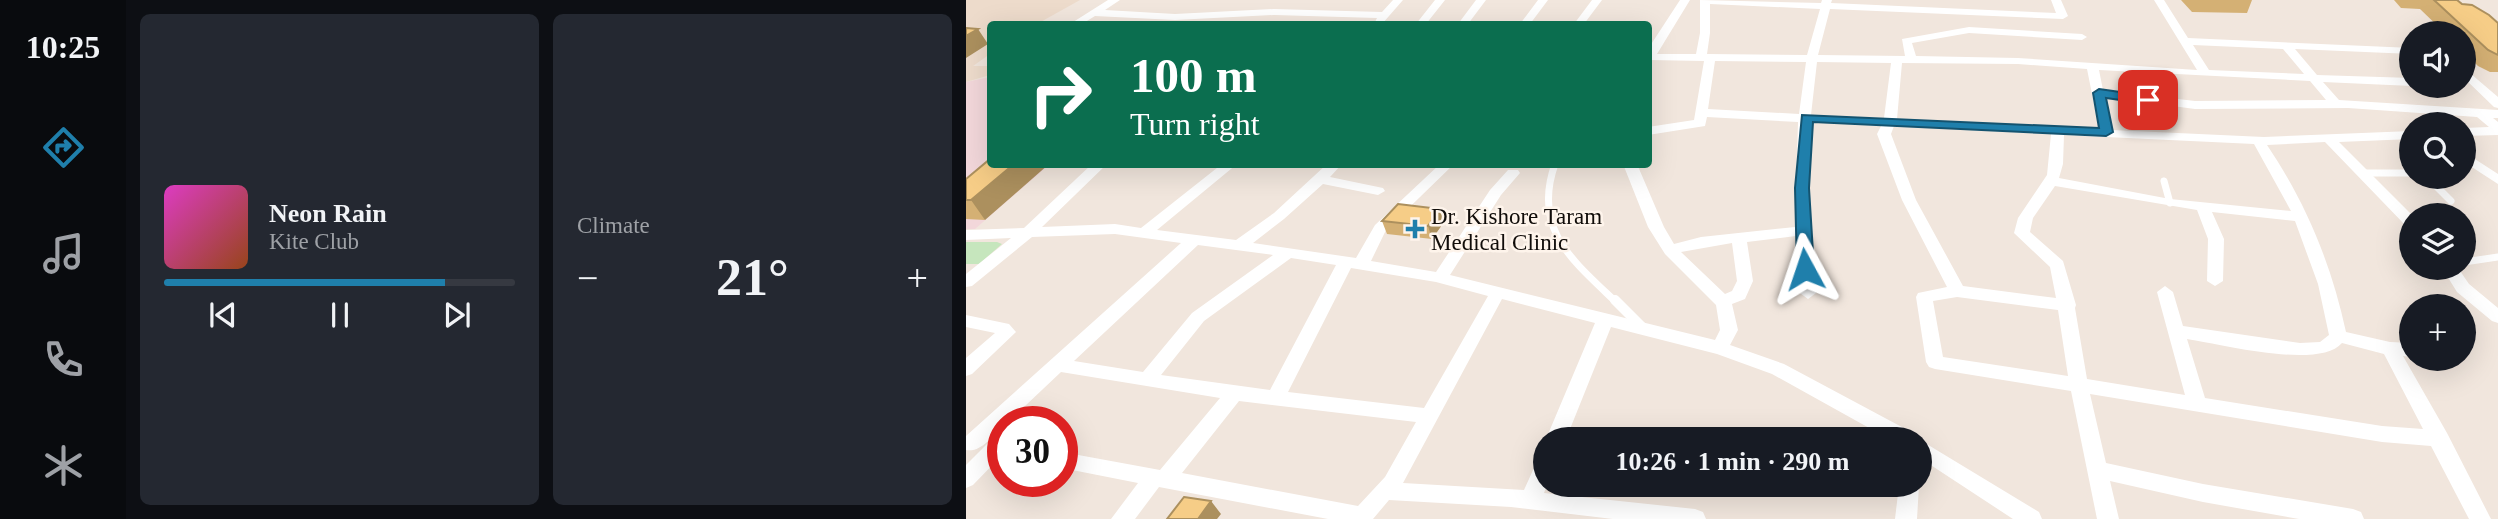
<!DOCTYPE html>
<meta charset="utf-8">
<style>
body{margin:0;font-family:"Times New Roman",serif;background:#242831;color:#f1f3f6;height:100vh;display:flex;flex-direction:column;font-size:26px;white-space:nowrap}
*{box-sizing:border-box;margin:0}
p{font-size:23px;color:#9ea1a6}
.icon{flex:none;width:38px;height:38px;fill:none;stroke:currentColor;stroke-width:2;stroke-linecap:round;stroke-linejoin:round}
.map{position:relative;flex:1;overflow:hidden}
.details{display:flex;flex-direction:column;gap:14px;padding:14px;background:#0d0f14;width:840px}
.details>*{flex:none}
.hud{position:absolute;left:21px;top:21px;width:665px;height:147px;border-radius:7px;box-shadow:0 7px 28px #0002;background:#0b6e4f;color:#fff;overflow:hidden}
.fabs{position:absolute;left:1433px;top:21px;display:grid;gap:14px}
.fabs a{display:grid;place-items:center;width:77px;height:77px;border-radius:50%;background:#171b24;box-shadow:0 7px 28px #0002;font-size:35px}
.speed{position:absolute;left:21px;top:406px;display:flex;gap:14px;font-size:35px;font-weight:700;text-align:center}
.speed>*{display:grid;place-content:center;width:91px;height:91px;border-radius:50%;background:#171b24;box-shadow:0 7px 28px #0002;line-height:1}
.speed .limit{border:10px solid #d22;background:#fff;color:#111}
.pin{position:absolute;display:grid;place-items:center;width:60px;height:60px;color:#fff;margin:-30px;border-radius:14px;box-shadow:0 4px 10px #0006}
.me{position:absolute;width:77px;margin:-38px;rotate:355deg;stroke-linejoin:round;filter:drop-shadow(0 0 5px #0008)}
.turn{display:flex;align-items:center;gap:24px;height:147px;padding:0 28px;font-size:32px}
.turn .icon{width:91px;height:91px;stroke-width:2.5}
.turn b{display:block;font-size:49px;line-height:60px}
.big{font-size:52px;font-weight:700;line-height:1.1}
.details .tile{flex:1;display:flex;flex-direction:column;justify-content:center;gap:10px;min-width:0;padding:0 24px;border-radius:10px;background:#242831}
.song{display:flex;align-items:center;gap:21px}
.cover{width:84px;height:84px;border-radius:10px;background:linear-gradient(135deg,hsl(310 70% 55%),hsl(20 70% 35%))}
.played{height:7px;border-radius:4px;background:linear-gradient(90deg,#1f7fab 80%,#363941 80%)}
.keys{display:flex;justify-content:space-around;direction:ltr}
.heat{display:flex;justify-content:space-between;align-items:center;font-size:38px;direction:ltr}
.details .tiles{flex:1;display:grid;gap:14px;grid-template-columns:repeat(2,1fr)}
.trip{position:absolute;left:567px;top:427px;width:399px;height:70px;border-radius:35px;background:#171b24;box-shadow:0 7px 28px #0002;font-weight:700;line-height:70px;text-align:center}
main{display:flex;flex:1;min-height:0}
.tabs{display:flex;flex-direction:column;width:126px;justify-content:space-around;align-items:center;background:#090b0e;color:#9ea1a6}
.tabs .icon{width:49px;height:49px}
.tabs .selected{color:#1f7fab}
.tabs b{font-size:32px;color:#f1f3f6}
.map>svg:first-child{display:block}
.commercial{fill:#eddbcb}
.education{fill:#f2d7da}
.green{fill:#c6e6bd}
.lines{fill:none;stroke-linecap:round;stroke-linejoin:round}
.service-far1{stroke:#fff;stroke-width:7}
.service{stroke:#fff;stroke-width:10}
.minor{fill:#fff;fill-rule:evenodd}
.wall{fill:#d4b074}
.shaded-wall{fill:#ac905e}
.building{fill:#f6cd87;stroke:#ac905e;stroke-width:2}
.route{fill:#1f7fab;stroke:#14536f;stroke-width:2}
.poi-dot{fill:#1f7fab;stroke:#fef4eb;stroke-width:2.5}
.labels{text-anchor:middle;stroke-width:5;stroke-linejoin:round;paint-order:stroke}
.poi-label{font-size:23px;fill:#100c09;stroke:#fef4eb;text-anchor:start}
</style>
<main>
<nav class="tabs">
<b>10:25</b>
<svg class="icon selected" aria-label="directions" viewBox="0 0 24 24"><path d="M12 3l9 9-9 9-9-9zM9 14v-3h6M13 9l2 2-2 2"/></svg>
<svg class="icon" aria-label="music" viewBox="0 0 24 24"><path d="M9 18V5l10-2v13"/><circle cx="6" cy="18" r="3"/><circle cx="16" cy="16" r="3"/></svg>
<svg class="icon" aria-label="phone" viewBox="0 0 24 24"><path d="M5 4h4l2 5-3 2q2 4 5 5l2-3 5 2v4C11 20 4 13 5 4z"/></svg>
<svg class="icon" aria-label="climate" viewBox="0 0 24 24"><path d="M12 3v18M4 7l16 10M4 17L20 7"/></svg>
</nav>
<section class="details">
<div class="tiles">
<div class="tile">
<div class="song"><i class="cover"></i><div><b>Neon Rain</b><p>Kite Club</p></div></div>
<div class="played"></div>
<div class="keys"><svg class="icon" aria-label="previous" viewBox="0 0 24 24"><path d="M18 5L8 12l10 7zM5 5v14"/></svg><svg class="icon" aria-label="pause" viewBox="0 0 24 24"><path d="M8 5v14M16 5v14"/></svg><svg class="icon" aria-label="next" viewBox="0 0 24 24"><path d="M6 5l10 7-10 7zM19 5v14"/></svg></div>
</div>
<div class="tile"><p>Climate</p>
<div class="heat"><a>−</a><b class="big">21°</b><a>+</a></div>
</div>
</div>
</section>
<div class="map">
<svg width="1532" height="519" viewBox="0 0 1532 519">
<rect width="100%" height="100%" fill="#f1e6dd"/>
<!-- commercial -->
<path class="commercial" d="M0,0H114L71,24H24V54L7,66H24V75L0,82Z"/>
<!-- education -->
<path class="education" d="M24,77V164L83,165L9,229H0V82Z"/>
<!-- green -->
<path class="green" d="M0,242H31L36,244L13,264H0Z"/>
<g class="lines">
<!-- service-far1 -->
<path class="service-far1" d="M589,164C566,229 606,260 650,302
M1397,173H1446
M1461,177L1485,201
M1198,181L1204,203
M1498,262L1532,257"/>
<!-- service -->
<path class="service" d="M649,300L676,327"/>
<!-- minor -->
<path class="minor" d="M142,0H154L139,10L209,14L308,9L416,12L427,0H437L416,24H408L411,18L308,15L209,20L129,16L116,24H104Z
M469,0H479L460,24H450Z
M510,0H520L502,24H492Z
M572,0H582L564,24H554Z
M626,0H636L618,24H608Z
M714,0H724L691,54H730L734,33V0L855,3L856,0H866L865,3L1090,13L1085,0H1095L1102,16L1097,19L864,9L852,55L939,56L936,39L1003,27L1116,34L1121,37L1116,40L1003,33L946,43L950,56L1052,58L1231,70L1188,0H1198L1222,38L1446,48V54L1329,49L1351,75L1446,78V86L1357,82L1373,100L1532,110V118H1527L1532,122V135L1498,136V128L1523,127L1511,117L1382,108L1229,109L1139,97L1146,130L1298,137L1446,131V139L1373,142L1446,215V229L1441,227L1359,142L1301,145C1340,203 1365,263 1380,332L1424,342L1446,343V357L1437,356L1481,433L1525,519H1503L1465,446L1416,442L1124,394L1140,463L1237,484L1387,509L1395,512L1398,519H1333L1237,502L1144,481L1153,519H1131L1105,391L969,369L963,367L960,362L950,297L952,293L981,287L936,200L911,134L915,126L845,122L843,205L850,293L842,299L834,293L830,236L781,242L787,281L779,299L766,304L772,330L764,345L818,364L947,433L950,439H923L806,374L751,354L645,327L600,439H580L629,323L536,299L437,483L558,490L572,459L579,456L581,485L578,493L729,509L737,512L740,519H647L545,507L423,500L407,519H362L193,487L169,519H145L172,483L96,468V452L194,470L254,398L95,372L42,422H37V427C26,436 15,453 0,450V436L215,243L149,234L66,237L6,286L0,287V274L45,238L0,240V230L58,228L126,164H141L76,227L149,224L175,228L256,164H271L191,230L270,240L308,213L361,164H376L364,177L417,188L419,191L412,195L357,184L318,219L287,243L390,258L409,225L474,164H488L420,230L405,261L470,272L524,190L542,170H552L554,173L535,195L484,275L749,340L754,330L750,305L699,254L682,227L657,164H671L698,227L708,244L735,237L829,227L832,122L741,117L739,126L682,135V127L728,120L738,61L682,60V49ZM744,4L854,9L841,55L741,54L744,33ZM1227,45L1317,49L1338,74L1243,70ZM749,61L840,62L833,114L742,109ZM851,62L925,63L918,118L845,115ZM936,63L1052,64L1121,69L1133,129L931,119ZM1133,70L1344,81L1360,100L1229,101L1137,90ZM928,126L1085,134L1081,175L1052,218L1048,233L1084,267L1090,298L997,286L950,200L925,134ZM1098,135L1288,144L1325,211L1204,199L1093,178L1097,164ZM1089,186L1231,210L1242,239L1241,281L1249,286L1257,281L1258,239L1246,212L1329,221L1352,284L1363,335L1354,342L1334,343L1217,326L1207,292L1199,286L1191,292L1219,395L1121,379L1109,308L1110,305L1097,261L1064,232L1067,218ZM766,243L771,281L766,291L759,294L715,252ZM232,245L307,255L226,313L177,372L108,361ZM325,258L370,265L304,390L195,375L238,321ZM385,268L470,282L522,296L458,408L322,392ZM991,297L1092,310L1102,376L977,357L967,301ZM1221,339C1255,344 1353,370 1376,343L1418,354L1457,429L1416,426L1239,398ZM273,401L450,422L419,477L392,506L216,473Z
M1498,68L1532,97V108L1528,107L1498,78Z
M1498,152L1532,174V184L1498,162Z
M1476,268H1492L1503,284L1532,308V323L1526,321L1491,292Z
M0,315L43,324L50,332L6,374L0,376V358L29,333L0,327Z
M30,440L37,442V454L7,485L0,488V465L23,442Z
M954,440L1073,512L1076,519H1047L954,458Z
M933,485H953L951,519H929Z"/>
</g>
<!-- wall -->
<path class="wall" d="M1215,0H1286L1281,13L1226,12Z
M1428,0H1491L1496,4L1532,23V72H1524L1512,66L1498,52V33H1479L1454,9L1435,8Z
M0,179L19,220L0,219Z
M416,221L478,222L466,239L421,234Z"/>
<!-- shaded-wall -->
<path class="shaded-wall" d="M12,29L22,44L0,58V36Z
M48,164H83L19,220L5,200Z
M474,209L478,222L466,239L462,226Z
M245,501L255,514L251,519H232Z"/>
<!-- building -->
<path class="building" d="M1468,0H1491L1496,4L1506,5L1523,15L1532,23V55L1522,50Z
M0,28L12,29L0,36Z
M24,159V164H48L5,200H0V179Z
M432,204L474,209L462,226L416,221Z
M218,497L245,501L232,519H201Z"/>
<!-- route -->
<path class="route" d="M1133,89L1182,96L1188,100L1182,104L1140,98L1147,132L1140,136L847,122L843,188L848,269L839,275L831,269L829,188L836,115L1133,128L1127,93Z"/>
<!-- markers -->
<path class="poi-dot" d="M445.5 218.5h7v7h7v7h-7v7h-7v-7h-7v-7h7z"/>
<g class="labels">
<!-- poi labels -->
<g class="poi-label">
<text x="465" y="224">Dr. Kishore Taram<tspan x="465" dy="26">Medical Clinic</tspan></text>
</g>
</g>
</svg>
<div class="fabs">
<a><svg class="icon" aria-label="sound" viewBox="0 0 24 24"><path d="M4 9h4l5-4v14l-5-4H4zM17 9q2 3 0 6"/></svg></a>
<a><svg class="icon" aria-label="search" viewBox="0 0 24 24"><circle cx="10" cy="10" r="6"/><path d="M15 15l6 6"/></svg></a>
<a><svg class="icon" aria-label="layers" viewBox="0 0 24 24"><path d="M12 4l9 5-9 5-9-5zM3 14l9 5 9-5"/></svg></a>
<a>+</a>
</div>
<div class="speed"><div class="limit">30</div></div>
<div class="pin" style="left:1182px;top:100px;background:#d93025"><svg class="icon" aria-label="arrive" viewBox="0 0 24 24"><path d="M6 21V4h12l-3 4 3 4H6"/></svg></div>
<svg class="me" style="left:839px;top:269px" viewBox="-20 -20 40 40"><path d="M0-17L14 15 0 8-14 15z" fill="#1f7fab" stroke="#fff" stroke-width="4"/></svg>
<div class="trip">10:26 · 1 min · 290 m</div>
<div class="hud">
<div class="turn"><svg class="icon" aria-label="right" viewBox="0 0 24 24"><path d="M7 20v-9h11M14 6l5 5-5 5"/></svg><div><b>100 m</b>Turn right</div></div>
</div>
</div>
</main>
